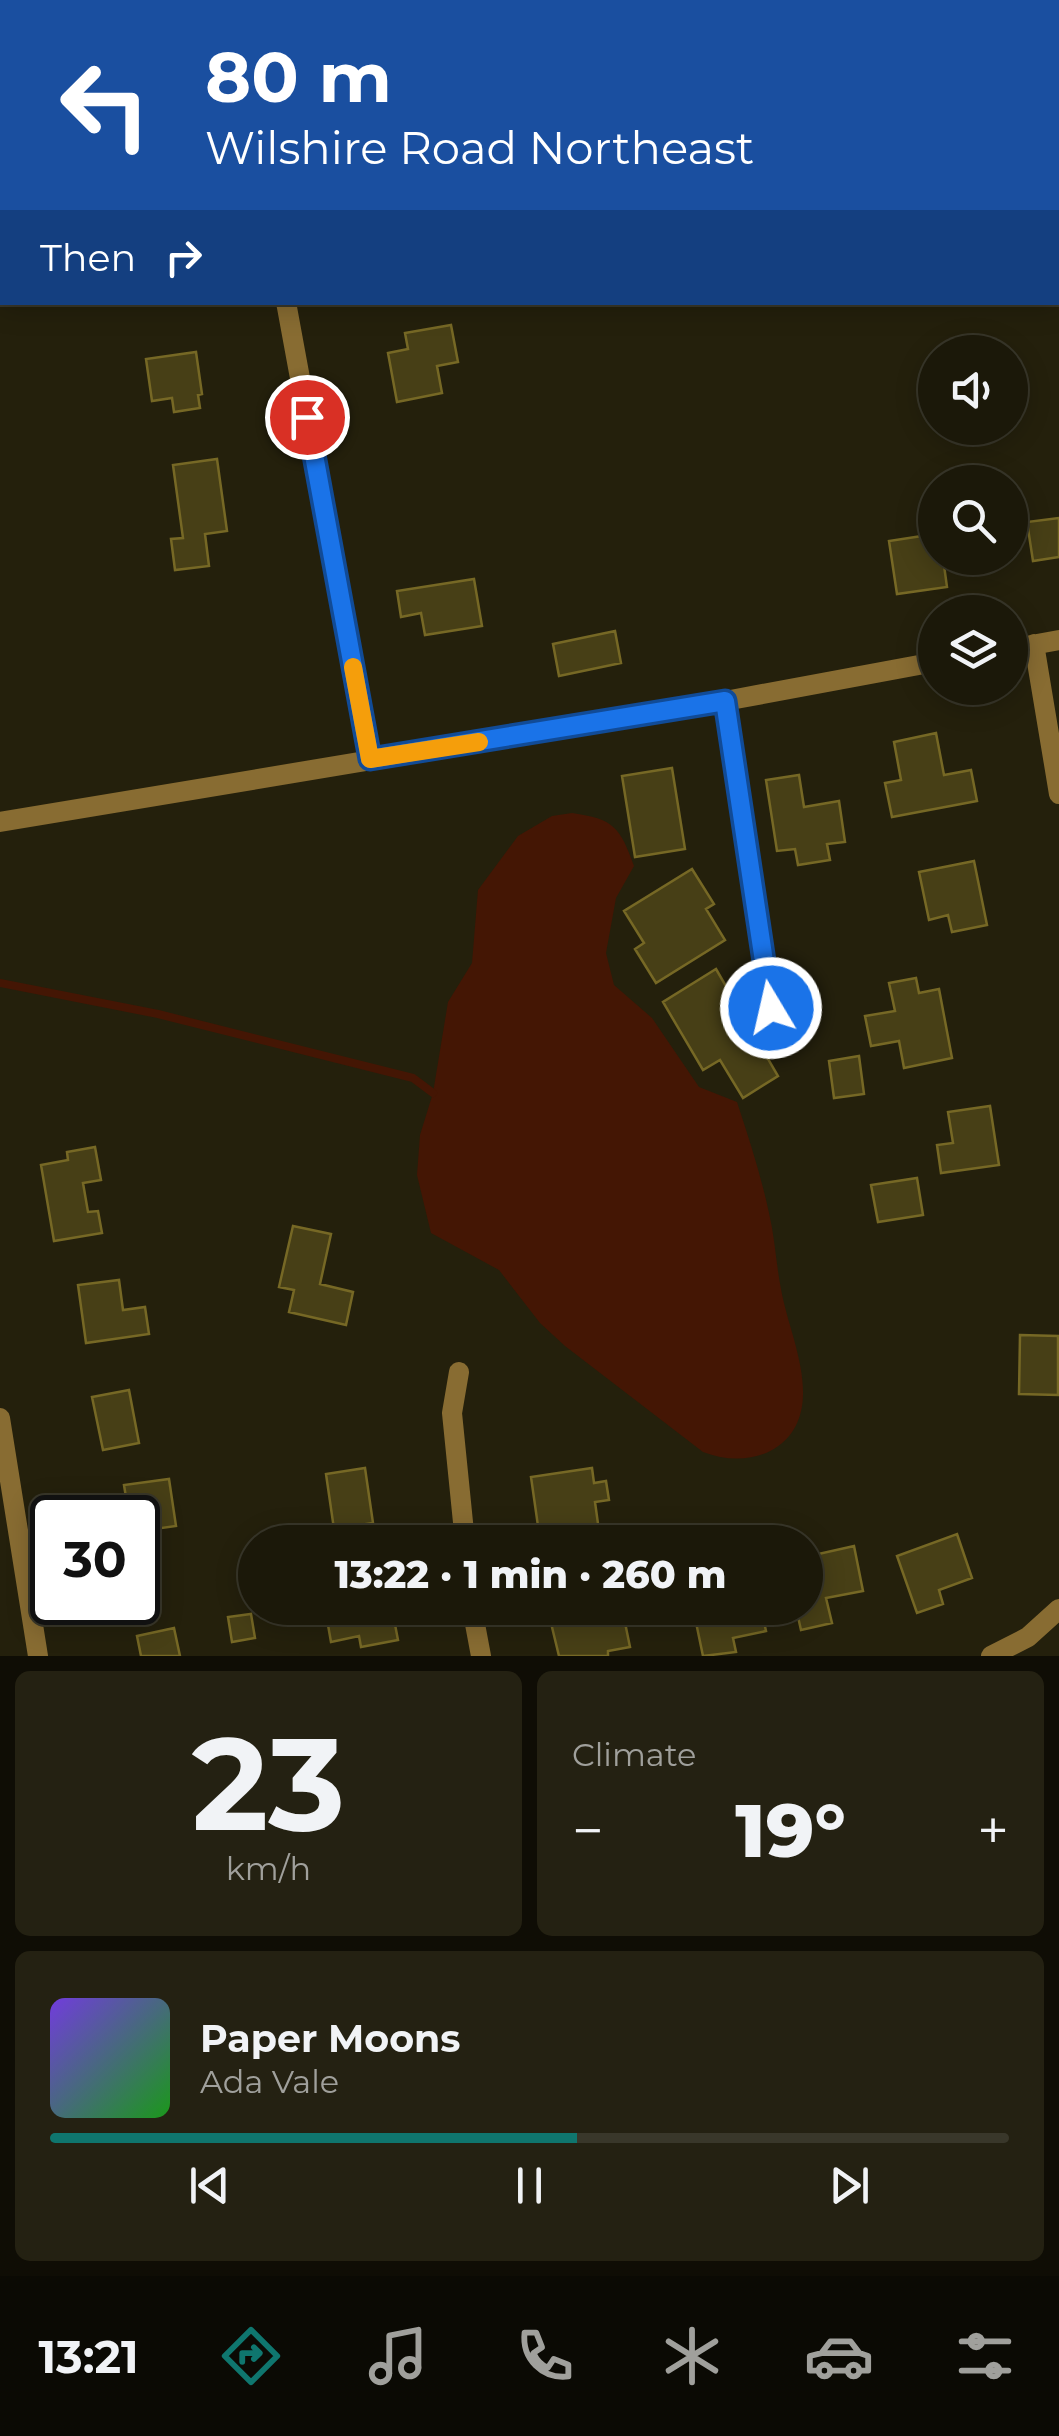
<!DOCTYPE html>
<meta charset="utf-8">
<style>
body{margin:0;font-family:Montserrat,sans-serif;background:#242112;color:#f1f3f6;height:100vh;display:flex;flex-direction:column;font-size:38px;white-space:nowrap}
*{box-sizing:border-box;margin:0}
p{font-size:32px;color:#a0a09c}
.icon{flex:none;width:55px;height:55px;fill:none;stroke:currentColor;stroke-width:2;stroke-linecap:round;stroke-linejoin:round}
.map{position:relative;height:1656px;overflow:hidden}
.sheet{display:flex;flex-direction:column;gap:15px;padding:15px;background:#0f0d05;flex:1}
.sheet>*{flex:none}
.guide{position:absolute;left:0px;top:0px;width:1060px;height:305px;box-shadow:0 5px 25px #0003,0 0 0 2px #39372a;background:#1a4fa0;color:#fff;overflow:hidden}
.controls{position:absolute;left:918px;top:335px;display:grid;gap:20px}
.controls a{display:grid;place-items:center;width:110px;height:110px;border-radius:50%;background:#1b1809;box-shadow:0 5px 25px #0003,0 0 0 2px #39372a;font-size:50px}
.speed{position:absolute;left:30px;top:1495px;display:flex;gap:20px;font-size:50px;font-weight:700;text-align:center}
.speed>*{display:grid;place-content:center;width:130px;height:130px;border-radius:50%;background:#1b1809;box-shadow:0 5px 25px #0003,0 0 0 2px #39372a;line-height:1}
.speed .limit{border:5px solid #111;border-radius:15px;background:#fff;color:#111}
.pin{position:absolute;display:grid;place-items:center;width:85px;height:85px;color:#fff;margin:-42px;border:5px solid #fff;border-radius:50%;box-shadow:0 2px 10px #0007}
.me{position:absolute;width:110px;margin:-55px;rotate:351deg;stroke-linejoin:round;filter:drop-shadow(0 0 8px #0008)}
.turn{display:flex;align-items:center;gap:35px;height:210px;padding:0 40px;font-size:45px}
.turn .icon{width:130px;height:130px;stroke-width:2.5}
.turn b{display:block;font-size:70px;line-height:85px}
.then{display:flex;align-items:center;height:95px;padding:0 40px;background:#0003;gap:20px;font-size:38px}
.big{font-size:75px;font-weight:800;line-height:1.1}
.sheet .card{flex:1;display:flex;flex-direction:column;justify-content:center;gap:15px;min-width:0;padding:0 35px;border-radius:15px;background:#242112}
.sheet .dial{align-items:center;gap:0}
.dial b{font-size:130px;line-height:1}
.song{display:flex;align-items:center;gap:30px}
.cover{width:120px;height:120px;border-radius:15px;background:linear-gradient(135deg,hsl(260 70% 55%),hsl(120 70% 35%))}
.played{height:10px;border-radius:5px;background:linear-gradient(90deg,#0f766e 55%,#39372a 55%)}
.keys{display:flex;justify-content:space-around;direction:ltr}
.heat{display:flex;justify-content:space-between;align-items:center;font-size:55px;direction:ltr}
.sheet .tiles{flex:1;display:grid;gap:15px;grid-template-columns:1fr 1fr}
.card:last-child{grid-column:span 2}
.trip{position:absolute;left:238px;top:1525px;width:585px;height:100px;border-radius:50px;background:#1b1809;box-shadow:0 5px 25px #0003,0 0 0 2px #39372a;font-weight:800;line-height:100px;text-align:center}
.dock{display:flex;height:160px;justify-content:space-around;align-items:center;background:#0b0a04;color:#a0a09c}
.dock .icon{width:70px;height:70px}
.dock .current{color:#0f766e}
.dock b{font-size:45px;color:#f1f3f6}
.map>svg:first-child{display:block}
.water{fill:#441604}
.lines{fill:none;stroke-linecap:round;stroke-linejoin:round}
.stream{stroke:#441604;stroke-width:8}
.building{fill:#473f16;stroke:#766825;stroke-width:2.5}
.street{stroke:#886c32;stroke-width:20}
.route-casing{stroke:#114b97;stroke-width:25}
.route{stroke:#1a73e8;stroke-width:18}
.slow{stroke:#f59e0b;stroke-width:18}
</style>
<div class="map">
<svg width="1059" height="1656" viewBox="0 0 1059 1656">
<rect width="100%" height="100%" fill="#24200c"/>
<!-- water -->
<path class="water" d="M572,813C614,819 620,827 634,866L616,898L606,953L614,985L652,1018L699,1087L737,1102C749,1139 761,1175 769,1213C775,1238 776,1264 781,1289C787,1323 804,1360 803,1395C802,1451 749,1470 703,1452L565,1346L540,1323L499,1270L431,1233L417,1175L420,1135L433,1093L448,1002L472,963L478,890L518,836L552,816Z"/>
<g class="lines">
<!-- stream -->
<path class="stream" d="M0,983L158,1014L413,1078L433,1093"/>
</g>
<!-- building -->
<path class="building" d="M451,325L458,362L437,366L442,393L397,402L388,353L408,349L405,333Z
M196,352L202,394L198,395L200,408L174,412L172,398L152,401L146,359Z
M217,459L227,531L205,534L209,566L175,570L171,539L183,538L173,465Z
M1059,518V557L1033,561L1027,522Z
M935,534V558H943L947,587L897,594L889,541Z
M474,579L482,626L425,635L421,613L401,617L397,591Z
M615,631L621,663L559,676L553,644Z
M936,733L944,775L971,770L977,801L892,817L885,783L901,780L894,742Z
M672,768L685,849L635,857L622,776Z
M799,775L804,807L839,801L845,842L827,844L830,860L798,865L795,849L777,851L766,780Z
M974,861L987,925L952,932L948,915L929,920L919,872Z
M692,869L714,904L706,909L725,940L656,983L635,949L644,943L624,911Z
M716,969L778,1076L743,1098L720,1060L703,1070L663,1002Z
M916,978L919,993L939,989L952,1058L904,1068L899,1041L871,1046L865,1016L895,1011L889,983Z
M859,1056L864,1094L834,1098L829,1061Z
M990,1106L999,1165L941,1173L937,1145L953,1143L948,1112Z
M95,1147L101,1180L83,1183L88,1212L98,1211L102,1233L54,1241L41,1165L68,1160L67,1152Z
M917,1178L923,1215L878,1222L871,1185Z
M293,1226L331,1234L320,1284L353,1292L346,1325L289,1312L294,1290L279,1287Z
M119,1280L123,1310L145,1307L149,1334L86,1343L78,1285Z
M1020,1335L1058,1336V1395L1019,1394Z
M129,1390L139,1443L103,1450L92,1397Z
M365,1468L373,1523L334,1529L326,1474Z
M592,1468L594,1483L606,1481L609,1500L595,1502L599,1531L540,1540L531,1477Z
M169,1479L176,1526L154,1529L159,1567L138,1571V1518H117L129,1516L124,1485Z
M957,1534L972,1578L939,1590L943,1604L917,1613L897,1556Z
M854,1546L863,1591L826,1598L832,1623L801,1630L796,1608H805V1557Z
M325,1608H366L367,1614L392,1609L398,1640L361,1647L359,1636L331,1642Z
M622,1608L630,1647L608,1651V1656H559L551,1623Z
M693,1608H761L766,1631L733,1638L736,1652L703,1656Z
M251,1614L255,1638L232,1642L228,1617Z
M174,1628L180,1656H141L137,1636Z"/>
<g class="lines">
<!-- street -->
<path class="street" d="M230,0V2
M677,2L682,0
M286,302L370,759
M1034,644L1059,794
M1010,649L1059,640
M725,701L771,1009
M0,822L725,701L935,662
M459,1372L452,1413L465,1542
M0,1418L38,1656
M472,1608L481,1656
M991,1656L1028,1637L1059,1609"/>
</g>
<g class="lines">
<defs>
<path id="route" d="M307,417L370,759L725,701L771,1008"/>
</defs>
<!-- route casing -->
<use href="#route" class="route-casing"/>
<!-- route -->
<use href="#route" class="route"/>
<!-- slow -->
<path class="slow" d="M353,667L370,759L479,742"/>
</g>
</svg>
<div class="controls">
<a><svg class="icon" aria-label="sound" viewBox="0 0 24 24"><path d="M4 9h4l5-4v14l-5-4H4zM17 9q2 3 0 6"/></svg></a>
<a><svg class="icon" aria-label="search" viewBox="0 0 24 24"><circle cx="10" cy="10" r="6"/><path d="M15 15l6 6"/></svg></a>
<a><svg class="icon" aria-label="layers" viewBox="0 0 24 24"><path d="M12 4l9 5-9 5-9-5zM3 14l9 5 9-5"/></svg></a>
</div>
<div class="speed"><div class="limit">30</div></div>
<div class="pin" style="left:307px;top:417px;background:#d93025"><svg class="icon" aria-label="arrive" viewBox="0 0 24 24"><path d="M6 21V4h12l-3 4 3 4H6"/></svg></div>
<svg class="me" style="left:771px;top:1008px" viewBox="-20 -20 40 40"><circle r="17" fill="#1a73e8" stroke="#fff" stroke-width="3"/><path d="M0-11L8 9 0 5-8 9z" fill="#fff"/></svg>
<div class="trip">13:22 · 1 min · 260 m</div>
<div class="guide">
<div class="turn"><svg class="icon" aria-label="left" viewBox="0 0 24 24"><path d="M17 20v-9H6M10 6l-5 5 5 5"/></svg><div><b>80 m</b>Wilshire Road Northeast</div></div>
<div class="then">Then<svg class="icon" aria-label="right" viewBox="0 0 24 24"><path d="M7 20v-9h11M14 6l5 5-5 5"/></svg></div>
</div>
</div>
<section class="sheet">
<div class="tiles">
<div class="card dial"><b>23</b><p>km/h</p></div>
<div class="card"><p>Climate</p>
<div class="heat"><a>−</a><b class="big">19°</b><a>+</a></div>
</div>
<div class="card">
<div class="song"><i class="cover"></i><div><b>Paper Moons</b><p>Ada Vale</p></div></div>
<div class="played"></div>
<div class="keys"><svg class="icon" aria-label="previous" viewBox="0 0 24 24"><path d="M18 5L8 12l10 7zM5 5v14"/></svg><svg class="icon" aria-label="pause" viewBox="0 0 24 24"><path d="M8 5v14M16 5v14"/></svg><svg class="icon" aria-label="next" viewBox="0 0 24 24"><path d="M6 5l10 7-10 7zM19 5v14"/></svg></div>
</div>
</div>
</section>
<nav class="dock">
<b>13:21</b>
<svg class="icon current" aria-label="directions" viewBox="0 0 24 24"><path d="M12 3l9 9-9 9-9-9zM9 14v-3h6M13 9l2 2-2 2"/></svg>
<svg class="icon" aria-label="music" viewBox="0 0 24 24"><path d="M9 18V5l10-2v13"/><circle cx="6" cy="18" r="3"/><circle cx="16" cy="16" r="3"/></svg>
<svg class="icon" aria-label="phone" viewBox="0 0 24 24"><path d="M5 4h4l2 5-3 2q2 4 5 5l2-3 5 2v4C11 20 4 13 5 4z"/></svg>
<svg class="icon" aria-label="climate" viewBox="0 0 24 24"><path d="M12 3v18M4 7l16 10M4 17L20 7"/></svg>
<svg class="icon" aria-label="car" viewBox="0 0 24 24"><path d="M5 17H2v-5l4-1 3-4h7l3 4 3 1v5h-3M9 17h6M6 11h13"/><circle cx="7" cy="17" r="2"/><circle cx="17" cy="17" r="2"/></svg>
<svg class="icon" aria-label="filters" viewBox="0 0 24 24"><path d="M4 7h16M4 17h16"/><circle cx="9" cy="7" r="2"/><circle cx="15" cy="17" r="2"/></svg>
</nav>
